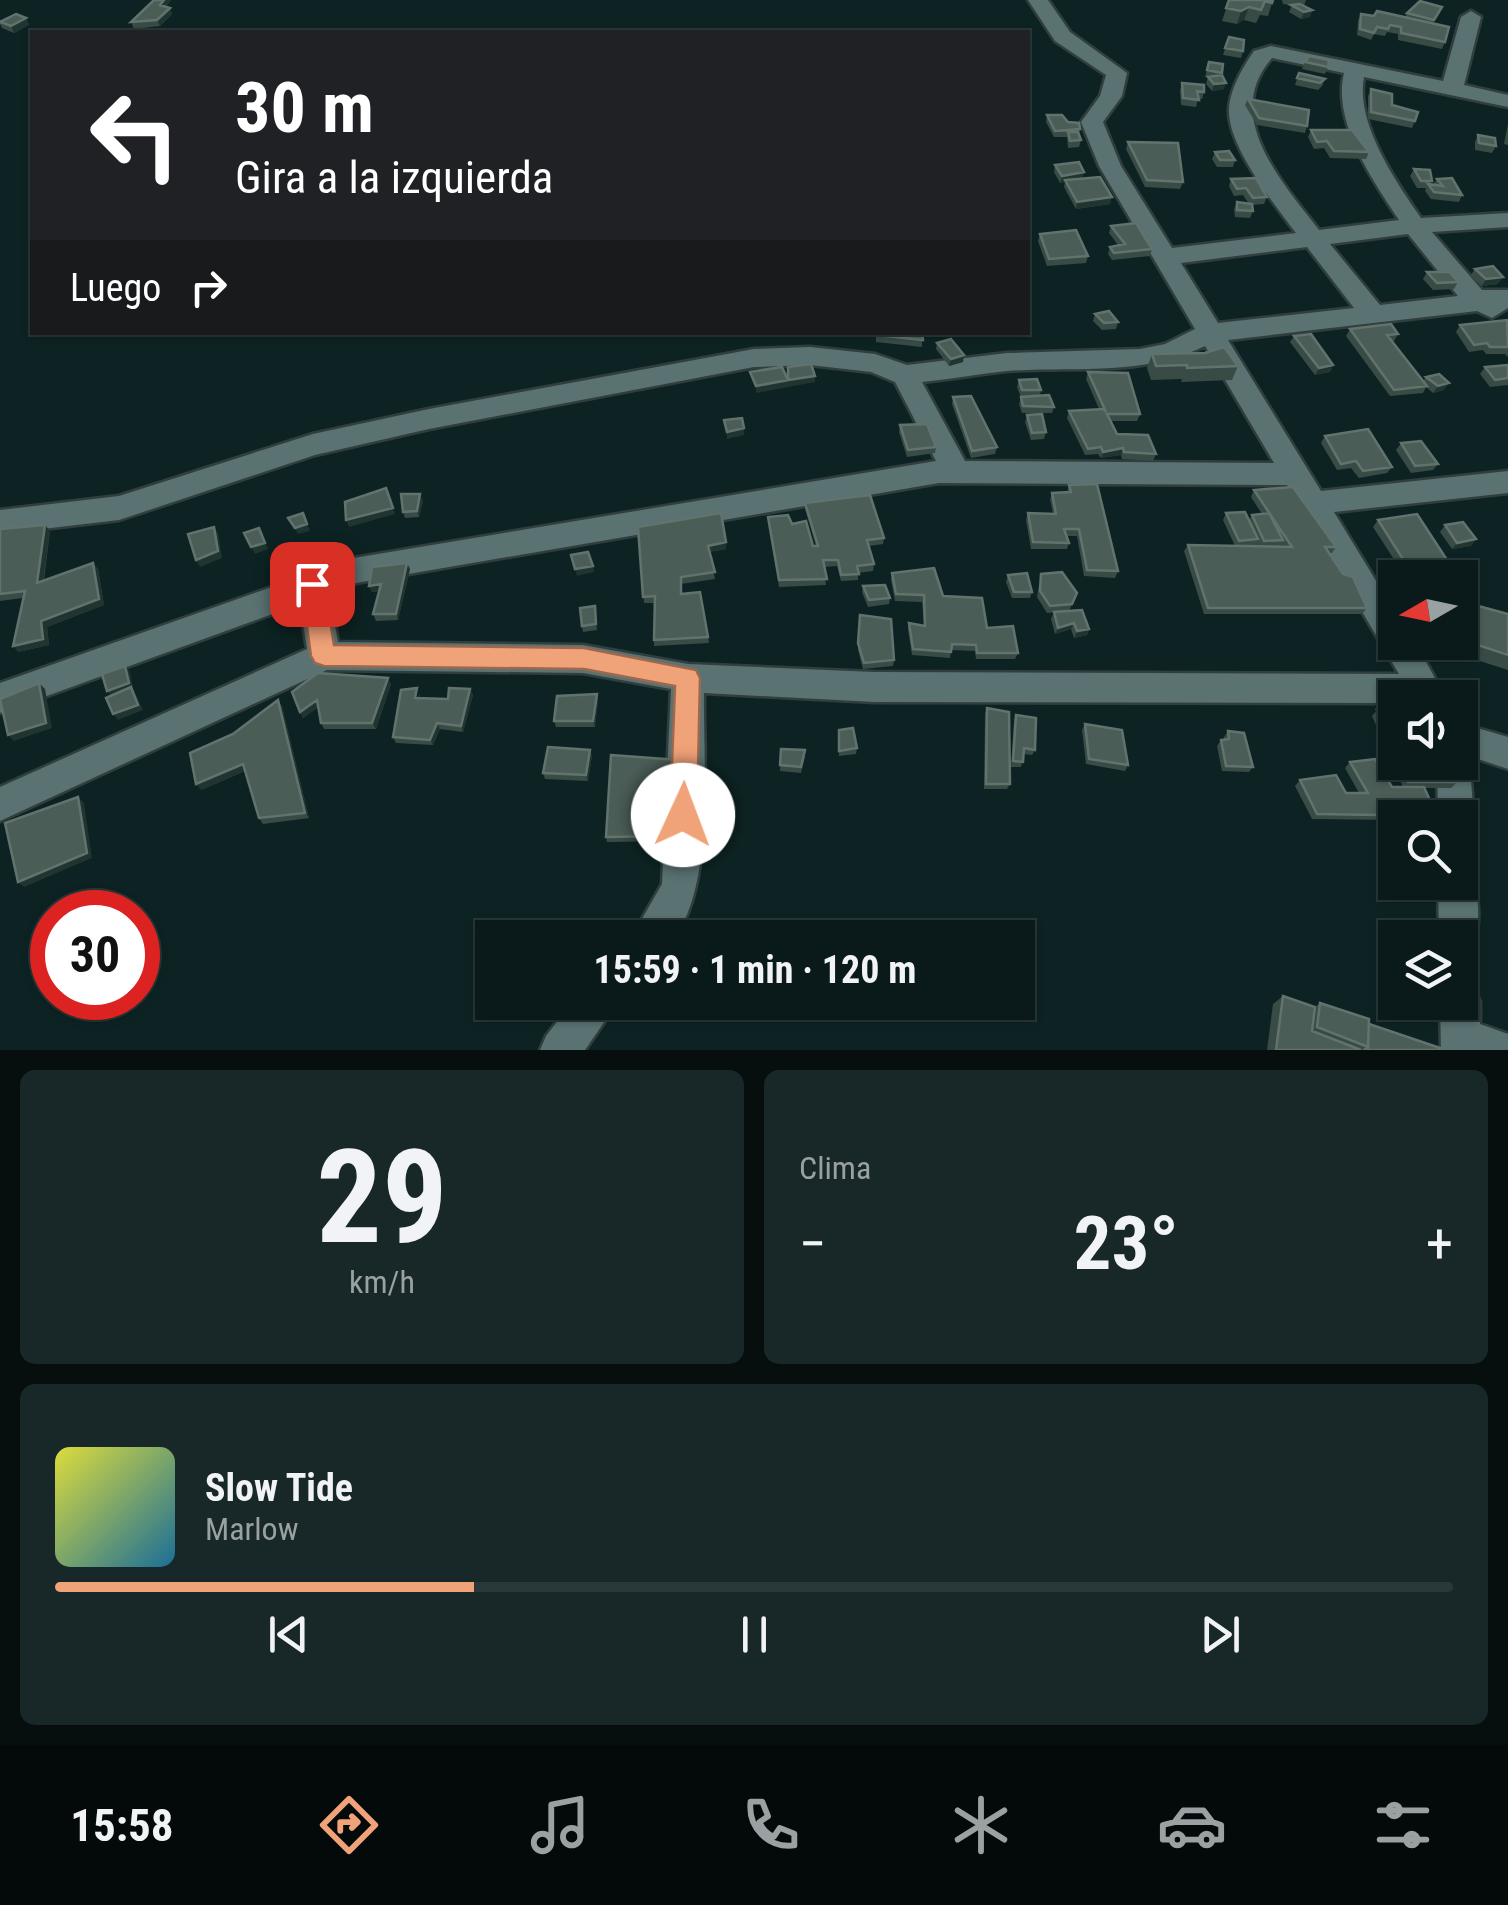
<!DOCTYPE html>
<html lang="es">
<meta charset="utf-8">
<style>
body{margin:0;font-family:"Roboto Condensed",sans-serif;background:#182727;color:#f1f3f6;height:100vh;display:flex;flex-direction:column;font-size:38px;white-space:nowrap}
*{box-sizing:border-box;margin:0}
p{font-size:32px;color:#99a1a2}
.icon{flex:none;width:55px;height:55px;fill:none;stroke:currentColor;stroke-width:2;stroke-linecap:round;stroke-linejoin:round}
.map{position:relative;height:1050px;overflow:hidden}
.details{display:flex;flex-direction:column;gap:20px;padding:20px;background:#060e0e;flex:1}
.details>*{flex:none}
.guide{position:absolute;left:30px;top:30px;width:1000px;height:305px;border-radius:0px;box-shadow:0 2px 8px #0004,0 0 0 2px #2a3839;background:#202124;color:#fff;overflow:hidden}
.needle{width:65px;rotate:261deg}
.controls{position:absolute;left:1378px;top:560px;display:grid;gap:20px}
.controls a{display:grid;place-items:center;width:100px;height:100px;border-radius:0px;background:#0a1a1a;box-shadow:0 2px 8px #0004,0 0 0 2px #2a3839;font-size:50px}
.speed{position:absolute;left:30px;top:890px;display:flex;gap:20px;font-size:50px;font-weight:700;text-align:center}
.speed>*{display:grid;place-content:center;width:130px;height:130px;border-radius:50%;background:#0a1a1a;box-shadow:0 2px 8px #0004,0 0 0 2px #2a3839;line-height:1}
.speed .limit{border:15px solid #d22;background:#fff;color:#111}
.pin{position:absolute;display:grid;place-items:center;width:85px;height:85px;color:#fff;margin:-42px;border-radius:20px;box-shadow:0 5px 15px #0006}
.me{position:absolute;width:110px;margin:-55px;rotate:2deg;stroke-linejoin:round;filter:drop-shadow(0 0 8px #0008)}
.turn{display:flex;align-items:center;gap:35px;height:210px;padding:0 40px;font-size:45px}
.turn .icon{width:130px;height:130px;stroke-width:2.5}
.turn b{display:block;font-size:70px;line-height:85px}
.then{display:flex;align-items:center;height:95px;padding:0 40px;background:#0003;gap:20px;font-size:38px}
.big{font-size:75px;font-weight:700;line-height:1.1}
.details .widget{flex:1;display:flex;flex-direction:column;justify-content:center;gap:15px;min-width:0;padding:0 35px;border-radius:15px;background:#182727}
.details .dial{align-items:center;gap:0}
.dial b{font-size:130px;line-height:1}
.song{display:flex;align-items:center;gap:30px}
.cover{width:120px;height:120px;border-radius:15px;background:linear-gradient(135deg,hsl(60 70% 55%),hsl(200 70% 35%))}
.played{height:10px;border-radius:5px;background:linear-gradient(90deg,#f0a278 30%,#2a3839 30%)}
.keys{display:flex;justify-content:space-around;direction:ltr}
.heat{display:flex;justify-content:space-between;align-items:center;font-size:55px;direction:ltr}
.details .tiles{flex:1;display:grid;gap:20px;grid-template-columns:1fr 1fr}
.widget:last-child{grid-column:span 2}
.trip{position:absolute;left:475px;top:920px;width:560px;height:100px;border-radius:0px;background:#0a1a1a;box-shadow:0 2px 8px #0004,0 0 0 2px #2a3839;font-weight:700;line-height:100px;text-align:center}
.tab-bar{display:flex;height:160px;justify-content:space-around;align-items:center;background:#040a0a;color:#99a1a2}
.tab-bar .icon{width:70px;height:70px}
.tab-bar .active{color:#f0a278}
.tab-bar b{font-size:45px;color:#f1f3f6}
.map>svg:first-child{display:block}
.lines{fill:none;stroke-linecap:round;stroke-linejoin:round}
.minor-casing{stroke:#313e3e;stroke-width:5}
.minor{fill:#5a7272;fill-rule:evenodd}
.wall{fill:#394b45}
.shaded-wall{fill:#203430}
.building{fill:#4b5d57;stroke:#62736e;stroke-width:2.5}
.route{fill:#f0a278;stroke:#9c694e;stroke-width:2.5}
</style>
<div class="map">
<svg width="1508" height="1050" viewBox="0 0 1508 1050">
<rect width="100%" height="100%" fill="#0d2323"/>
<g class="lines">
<defs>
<path id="minor" d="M1028,0H1048L1070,32L1127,73L1122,96L1103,122L1121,166L1172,248L1296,233C1274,204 1227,145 1229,109C1230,89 1243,67 1254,51L1271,46L1443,81L1461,17L1471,11L1481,17L1464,85L1508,95V107L1364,77C1355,123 1396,182 1421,218L1508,213V227L1432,232L1482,290H1508V308L1492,318L1477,311L1228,340L1321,491L1508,471V493L1334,512L1395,612V642H1415L1446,698H1395V703L874,702L704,693C703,761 715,884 674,938H631L662,884L671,689L583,673L327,670L0,821V787L307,649L300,604L0,713V683L354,558L936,461L895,382L871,372L810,365L754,367L429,429L315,455L119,520L0,534V510L119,496L313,434L429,409L754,349L810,347L875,354L907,365L1007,353L1140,349L1165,344L1195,329L1099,166L1081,122L1100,96L1106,75L1055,41ZM1272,58L1344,73C1332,122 1373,181 1399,220L1319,230C1282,182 1221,116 1272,58ZM1408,234L1458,296L1380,305L1330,244ZM1307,247L1354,308L1218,323L1181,263ZM1205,346L1274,463L965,461L922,382C951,379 979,374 1007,371C1074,366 1143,377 1205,346ZM939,483L1287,485L1399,674L874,672L688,664L583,645L338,642L329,593L356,583Z
M1460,723L1508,737V769L1469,756L1474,818L1469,830L1460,833V818H1438L1437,762H1460Z
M1460,865L1470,869C1480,892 1481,929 1472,952L1460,956V938H1439L1438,882H1460Z
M1460,982L1474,988L1480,1002V1024L1508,1034V1050H1441L1440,1002H1460Z
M572,1002H618L585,1050H540L546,1036Z"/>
</defs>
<!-- minor casing -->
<use href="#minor" class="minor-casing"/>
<!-- minor -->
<use href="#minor" class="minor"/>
</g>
<!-- wall -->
<path class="wall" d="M154,0H171L166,7L170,8L172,14L160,26L134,29L131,22Z
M1229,0H1273L1268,16L1260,15L1256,23L1244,20L1237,24L1222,21Z
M1282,0H1306L1304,6L1312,10L1310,17L1301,19L1289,12L1292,5L1283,4Z
M1407,13L1439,14L1433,23L1445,42L1442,49L1398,40V34L1387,32L1385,36L1374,34L1371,40L1357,35L1358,21L1361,14L1374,16L1405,17Z
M26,18L29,25L14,33L2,28L0,24V20Z
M1229,37L1243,51L1241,58L1223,55Z
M1209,62L1223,64L1221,75L1224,89L1212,91L1206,84L1208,77H1205Z
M1305,62L1328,67L1325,74L1302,69Z
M1299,73L1325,79L1322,86L1318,90L1295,85Z
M1182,83L1204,92L1202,99H1198L1196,107L1181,105L1180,90Z
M1371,89L1415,121L1412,128L1368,119V96Z
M1248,99L1307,126L1305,133L1257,125L1245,105Z
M1047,115L1068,122L1080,129L1079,134L1081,140L1079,147L1068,148L1067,137H1054L1046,122Z
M1508,124V145L1504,144Z
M1311,130L1369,152L1366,159L1330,158L1324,148L1314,149L1308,137Z
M1478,135L1496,146L1492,153L1475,150V142Z
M1128,142L1183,182L1180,189L1145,187L1126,149Z
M1215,152L1235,160L1233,167H1217L1212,159Z
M1055,165L1084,172L1082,178L1110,204L1076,209L1064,187L1065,182L1060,183L1054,172Z
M1414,169L1432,181L1430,184L1433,185L1437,179L1462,195L1459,202L1431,199L1425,191L1426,188H1417L1410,176Z
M1231,179L1267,197L1264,204L1252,205L1253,211L1250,218L1235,217L1234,209L1237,202L1249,204L1243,195L1234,196L1229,186Z
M1111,226L1152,249L1150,256L1112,260L1108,254L1110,247L1118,245L1109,233Z
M1040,234L1088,256L1086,263L1047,266L1038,241Z
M1475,269L1498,284L1482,286L1470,276Z
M1427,272L1458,282L1454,289L1433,290L1423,279Z
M1095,314L1118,322L1116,329L1102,330L1093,321Z
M1508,321V357L1505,354H1486L1483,350L1469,352L1456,332L1460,325Z
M1350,329L1398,334L1394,341H1392L1423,381L1426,377L1444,390L1433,393L1426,387L1423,393L1390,396L1346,336Z
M876,332H922V347L876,342Z
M1294,336L1333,365L1330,372L1315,375L1290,342Z
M937,343L963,362L949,366L936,349Z
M1152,354L1238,366L1232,380L1181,382L1182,379L1151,380L1147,368Z
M1508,365V385L1490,387L1480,374L1485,367Z
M1088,372L1140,414L1137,421H1110L1117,434L1156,454L1153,461L1122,459L1121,455L1101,458L1098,454L1085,455L1067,418L1069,411L1099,409L1086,379Z
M1019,380L1041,390L1040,395L1054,407L1052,413H1022L1019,404L1021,397L1017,387Z
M953,397L997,447L995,454L971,458L952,404Z
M1027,415L1046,432L1044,439L1031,440L1025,422Z
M900,425L936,447L935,453L907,457L899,432Z
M1325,436L1392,467L1387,473L1359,478L1351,468L1337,470L1321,443Z
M1401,443L1438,464L1433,470L1411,473L1396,450Z
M1069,485L1118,571L1115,578L1084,576L1077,536H1067L1069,543L1067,549H1031L1026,520L1028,513L1053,514L1050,499L1052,493L1067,492Z
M1254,490L1336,547L1332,553H1330L1367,608L1362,614H1204L1184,551L1188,545L1235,546L1223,520L1226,513L1249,520L1252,515L1262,514L1251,497Z
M423,501L419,517L405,518L403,512Z
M805,503L884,538L883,544L869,546L874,564L873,571L858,573V580L841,581L837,566L824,567L826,585L779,587L768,517L792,524L813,546H816L805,509Z
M1378,520L1451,566L1446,572L1406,578L1373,527Z
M45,525L50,531L44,580L93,563L98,569L104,605L47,627L49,645L18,652L23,598L0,601V529Z
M1445,525L1476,539L1471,546L1452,549L1440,532Z
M638,527L726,542V549L709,552L715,579L681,584V594L708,637L709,643L654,646L655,603H644Z
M410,569L398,620L376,621L373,614L380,591L372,592L369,586Z
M892,573L943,596L1018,653L1015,659H976L975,651L951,650L950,658L912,655L908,629L909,623L924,625L922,602L895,601L891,580Z
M1041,574L1077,593L1069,611L1047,613L1037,597Z
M1008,575L1032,592L1030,598H1012L1006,582Z
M863,586L890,598L889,604L868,607L862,592Z
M1460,601L1508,614V670L1439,648L1440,642H1460Z
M595,606L597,630L583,632L582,626Z
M1054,612L1089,629L1087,635L1074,638L1071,629L1055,634L1051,619Z
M860,615L894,660L893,666L863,669L858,650Z
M391,684L376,729H324L321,723L318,707L303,718L300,712Z
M470,689L473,695L463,732L440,729L433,745L396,743L393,737L420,694L419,698L448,699Z
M597,694L598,700L595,727H556L554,721Z
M282,706L309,818L263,824L259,818L245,771L201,790L233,734Z
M987,708L1010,784L1007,789H984L985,713Z
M1377,710H1395V762H1446L1457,782L1451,788H1425L1437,816L1435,818H1395V820L1312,819L1295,786L1300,780L1346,793H1359L1345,768L1350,762L1392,787H1403L1372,716Z
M1016,715L1035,750L1032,755L1024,754L1021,767H1011L1014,721Z
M1085,724L1128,765L1125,771L1086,764L1082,730Z
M839,730L857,748L856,754L839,756Z
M1228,731L1253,767L1249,772L1222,771L1217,746L1221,740H1224V737Z
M781,749L805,756L801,773L780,771Z
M592,755L588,781L545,779L543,773Z
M678,760L674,841L607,842L606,837Z
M1283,996L1315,1007L1320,1003L1369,1024L1446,1050H1267L1273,1004Z"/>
<!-- shaded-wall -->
<path class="shaded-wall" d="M164,0H171L163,12L160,5Z
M1249,7L1244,20L1237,24L1241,11Z
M170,8L172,14L160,26L157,20Z
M1312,10L1310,17L1301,19L1304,12Z
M26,18L29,25L14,33L11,26Z
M1226,83L1224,89L1212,91L1214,84Z
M1084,172L1082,178L1060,183L1062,176Z
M1112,197L1110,204L1076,209L1077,202Z
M1503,277L1498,284L1482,286L1486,279Z
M964,355L963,362L949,366L951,359Z
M1333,365L1330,372L1315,375L1319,368Z
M815,376V382L756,393V386Z
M1449,383L1444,390L1433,393L1438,386Z
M744,428V435L727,439V432Z
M1123,448L1121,455L1101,458L1103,452Z
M386,488L395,514L349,527L346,520Z
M420,494L423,501L419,517L417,511Z
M303,513L310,531L298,534L295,528Z
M45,525L50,531L42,589L37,583Z
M214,527L218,533L222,558L200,567L196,560Z
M262,535L268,549L255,554L251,547Z
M1476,539L1471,546L1452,549L1457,543Z
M726,542V549L708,552V546Z
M93,563L98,569L104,605L47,627L49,645L18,652L13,646L41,621Z
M407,563L410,569L398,620L396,614Z
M593,566L594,572L577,576L575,569Z
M381,584L384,590L372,592L369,586Z
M1074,623L1071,629L1055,634L1058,628Z
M1089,629L1087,635L1074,638L1077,631Z
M125,666L130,672L133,689L143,710L118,720L113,714L112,697L107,691Z
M388,678L391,684L376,729L372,723Z
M39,683L45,689L52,728L14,741L8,735Z
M470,689L473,695L463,732L461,726Z
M597,694L598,700L595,727L593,721Z
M278,700L282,706L309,818L305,813Z
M317,700L321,706L303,718L300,712Z
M437,723L440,729L433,745L430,740Z
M590,750L592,755L588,781L586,775Z
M243,764L247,770L201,790L196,784Z
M78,797L84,803L92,858L24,887L18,882Z"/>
<!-- building -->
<path class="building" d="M154,0H164L160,5L170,8L157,20L131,22Z
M1229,0H1273L1272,3L1265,1L1261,10L1249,7L1241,11L1226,8Z
M1420,1L1442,7L1434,20L1407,13Z
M1300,4L1312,10L1304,12L1291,5Z
M1377,11L1449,27L1445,42L1401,33V27L1390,25L1388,29L1377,27L1374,33L1360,29L1361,14L1374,16Z
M16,14L26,18L11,26L0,22Z
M1229,37L1244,40L1243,51L1225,48Z
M1309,56L1329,60L1328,67L1305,62Z
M1209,62L1223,64L1222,73L1207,70Z
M1299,73L1325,79L1320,83L1297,78Z
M1222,75L1226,83L1214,84L1208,77Z
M1182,83L1204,85V92L1197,91L1199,100L1183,98Z
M1371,89L1392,94V105L1418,112L1415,121L1371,112Z
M1248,99L1309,110L1307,126L1259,118Z
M1047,115H1062L1068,122L1079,123L1080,129L1055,131Z
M1311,130H1352L1369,152L1334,151L1327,141L1317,142Z
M1068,132H1078L1081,140L1070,141Z
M1478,135L1495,138L1496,146L1479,143Z
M1128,142L1178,143L1183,182L1147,180Z
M1229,151L1235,160H1220L1215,152Z
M1079,162L1084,172L1062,176L1055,165Z
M1414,169L1430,170L1432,181H1421Z
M1100,177L1112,197L1077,202L1065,180Z
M1256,178L1267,197L1253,198L1246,188L1237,189L1231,179Z
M1452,178L1462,195L1434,192L1428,184L1443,186L1437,179Z
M1237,202L1252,204L1253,211L1237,210Z
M1136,223L1152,249L1114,253L1110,247L1125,244L1111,226Z
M1076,230L1088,256L1049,259L1040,234Z
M1493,266L1503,277L1486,279L1475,269Z
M1427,272H1450L1458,282L1437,283Z
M1109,311L1118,322L1104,323L1095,314Z
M1507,320L1508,347H1490L1487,343L1474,345L1460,325Z
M1391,324L1398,334L1387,335L1427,386L1394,390L1350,329Z
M876,332H922L923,340L876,335Z
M1311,334L1333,365L1319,368L1294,336Z
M951,339L964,355L951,359L937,343Z
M1224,347L1238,366L1187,368V365L1156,366L1152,354L1205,353Z
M811,364L815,376L788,380V367Z
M1508,365V378L1495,380L1485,367Z
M782,367L788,380L756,386L750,372Z
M1088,372L1128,373L1140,414H1107L1117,434L1148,435L1156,454L1124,452L1123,448L1103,452L1101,447L1088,449L1069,411L1104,409L1106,412Z
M1439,374L1449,383L1438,386L1426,377Z
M1037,379L1041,390H1022L1019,380Z
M1049,395L1054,407L1023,406L1021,397Z
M971,396L997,447L972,451L953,397Z
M1042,414L1046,432L1032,433L1027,415Z
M742,418L744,428L727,432L724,420Z
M927,424L936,447L908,450L900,425Z
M1368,429L1392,467L1363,471L1356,461L1341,464L1325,436Z
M1421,441L1438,464L1415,466L1401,443Z
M1097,484L1118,571L1087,570L1079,529H1064L1069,543L1033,542L1028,513L1056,514L1052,493L1071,492L1069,485Z
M1293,487L1336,547H1325L1343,574L1353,577L1367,608H1208L1188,545L1292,547L1254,490Z
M386,488L393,508L346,520L345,502Z
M401,494H420L417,511L403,512Z
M870,495L884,538L867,540L874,564L857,566L859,574L841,575L838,560H823L827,579L779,580L768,517L788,515L792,524L806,521L813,546H818L805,503Z
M1245,512L1258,539L1239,541L1226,513Z
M303,513L307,524L295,528L288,518Z
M721,513L726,542L708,546L715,572L681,577V594L700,592L708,637L654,640L655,596L643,597L638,527Z
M1269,513L1283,540L1264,541L1252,515Z
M1417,514L1451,566L1411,572L1378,520Z
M1463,522L1476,539L1457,543L1445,525Z
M45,525L37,583L93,563L99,599L41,621L43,639L13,646L25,591L0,594V529Z
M214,527L218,551L196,560L188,534Z
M259,528L265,543L251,547L244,533Z
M588,552L593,566L575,569L571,555Z
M407,563L396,614H373L381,584L369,586L372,567Z
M934,568L943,596L982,598L987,628L1013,626L1018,653H977L976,645L952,644L951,652L913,649L909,623L925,626L924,595L896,594L892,573Z
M1062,572L1077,593L1072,604L1050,606L1040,591L1041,574Z
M1027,573L1032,592H1014L1008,575Z
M885,585L890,598L869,600L863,586Z
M1460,601L1508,614V655L1460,639Z
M595,606L596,624L582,626L580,608Z
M1082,610L1089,629L1077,631L1074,623L1058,628L1054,612Z
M860,615L891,619L894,660L864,663L858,643Z
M125,666L129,683L107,691L102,674Z
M318,673L388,678L372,723H321L317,700L300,712L292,692Z
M39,683L46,723L8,735L0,699Z
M131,687L138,705L113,714L106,698Z
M417,688L415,698L448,699L449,688L470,689L461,726L437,723L430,740L393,737L401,690Z
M597,694L593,721H554L557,696Z
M278,700L305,813L259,818L243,764L196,784L190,753L233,734Z
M987,708L1009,712L1010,784H986Z
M1377,710H1395V751Z
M1016,715L1036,718L1035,750L1024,748L1023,762L1013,761Z
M1085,724L1122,730L1128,765L1089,759Z
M853,728L857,748L839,751V730Z
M1228,731L1244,733L1253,767L1226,766L1221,740L1229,739Z
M548,747L590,750L586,775L543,773Z
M781,749L805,750L801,767L780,765Z
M611,755L678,760L673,836L606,837Z
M1375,759L1392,787H1424L1437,816L1317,814L1300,780L1336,775L1346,793H1368L1350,762Z
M1400,762H1446L1457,782H1408Z
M78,797L87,853L18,882L5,823Z
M1283,996L1315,1007L1312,1031L1361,1050H1276Z
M1320,1003L1369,1019L1368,1047L1317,1027Z
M1369,1024L1446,1050H1364L1368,1047Z"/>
<!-- route -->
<path class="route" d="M312,574L321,577L324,584L334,645L584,648L696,670L700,678L697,815L693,824L683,828L674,824L670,815L675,686L584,669L324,666L315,663L311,656L301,584L304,577Z"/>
</svg>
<div class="controls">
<a><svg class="needle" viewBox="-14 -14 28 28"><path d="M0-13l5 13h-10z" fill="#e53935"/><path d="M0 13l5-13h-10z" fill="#99a1a2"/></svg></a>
<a><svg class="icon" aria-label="sound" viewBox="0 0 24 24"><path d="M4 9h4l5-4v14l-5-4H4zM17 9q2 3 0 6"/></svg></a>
<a><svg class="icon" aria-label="search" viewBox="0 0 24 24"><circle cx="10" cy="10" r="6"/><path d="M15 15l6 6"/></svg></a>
<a><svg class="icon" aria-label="layers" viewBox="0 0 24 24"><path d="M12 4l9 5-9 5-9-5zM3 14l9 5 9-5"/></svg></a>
</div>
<div class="speed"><div class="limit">30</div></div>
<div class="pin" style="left:312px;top:584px;background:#d93025"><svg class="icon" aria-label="arrive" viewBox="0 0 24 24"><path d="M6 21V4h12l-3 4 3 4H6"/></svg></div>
<svg class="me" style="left:683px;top:815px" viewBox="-20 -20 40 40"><circle r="19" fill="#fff"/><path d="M0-13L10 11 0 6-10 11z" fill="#f0a278"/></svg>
<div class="trip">15:59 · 1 min · 120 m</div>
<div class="guide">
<div class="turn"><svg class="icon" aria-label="left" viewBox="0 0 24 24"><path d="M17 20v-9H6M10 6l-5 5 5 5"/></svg><div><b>30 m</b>Gira a la izquierda</div></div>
<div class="then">Luego<svg class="icon" aria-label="right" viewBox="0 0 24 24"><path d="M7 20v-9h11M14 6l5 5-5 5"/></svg></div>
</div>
</div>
<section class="details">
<div class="tiles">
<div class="widget dial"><b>29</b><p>km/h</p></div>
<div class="widget"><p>Clima</p>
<div class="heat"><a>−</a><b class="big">23°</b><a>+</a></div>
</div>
<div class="widget">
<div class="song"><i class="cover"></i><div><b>Slow Tide</b><p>Marlow</p></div></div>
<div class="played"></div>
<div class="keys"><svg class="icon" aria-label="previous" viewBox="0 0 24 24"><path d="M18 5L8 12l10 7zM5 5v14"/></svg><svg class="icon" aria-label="pause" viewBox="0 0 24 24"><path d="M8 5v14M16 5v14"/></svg><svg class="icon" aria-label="next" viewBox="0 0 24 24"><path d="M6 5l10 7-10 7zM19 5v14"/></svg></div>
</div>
</div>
</section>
<nav class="tab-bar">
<b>15:58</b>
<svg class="icon active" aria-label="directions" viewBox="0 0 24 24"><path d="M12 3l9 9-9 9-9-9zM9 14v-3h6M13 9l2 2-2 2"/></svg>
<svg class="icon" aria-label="music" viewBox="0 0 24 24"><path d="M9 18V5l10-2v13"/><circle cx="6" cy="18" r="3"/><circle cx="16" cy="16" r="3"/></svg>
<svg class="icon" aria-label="phone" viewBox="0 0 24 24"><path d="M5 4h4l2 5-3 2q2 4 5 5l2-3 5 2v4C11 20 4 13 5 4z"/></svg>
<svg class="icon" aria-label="climate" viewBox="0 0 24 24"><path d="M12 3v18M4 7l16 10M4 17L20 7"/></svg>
<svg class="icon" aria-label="car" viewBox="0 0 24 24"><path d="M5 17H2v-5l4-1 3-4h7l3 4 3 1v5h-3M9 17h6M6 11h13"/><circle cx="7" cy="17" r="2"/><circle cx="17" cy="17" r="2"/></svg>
<svg class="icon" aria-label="filters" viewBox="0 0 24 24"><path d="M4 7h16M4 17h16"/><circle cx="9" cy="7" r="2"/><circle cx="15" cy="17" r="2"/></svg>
</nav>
